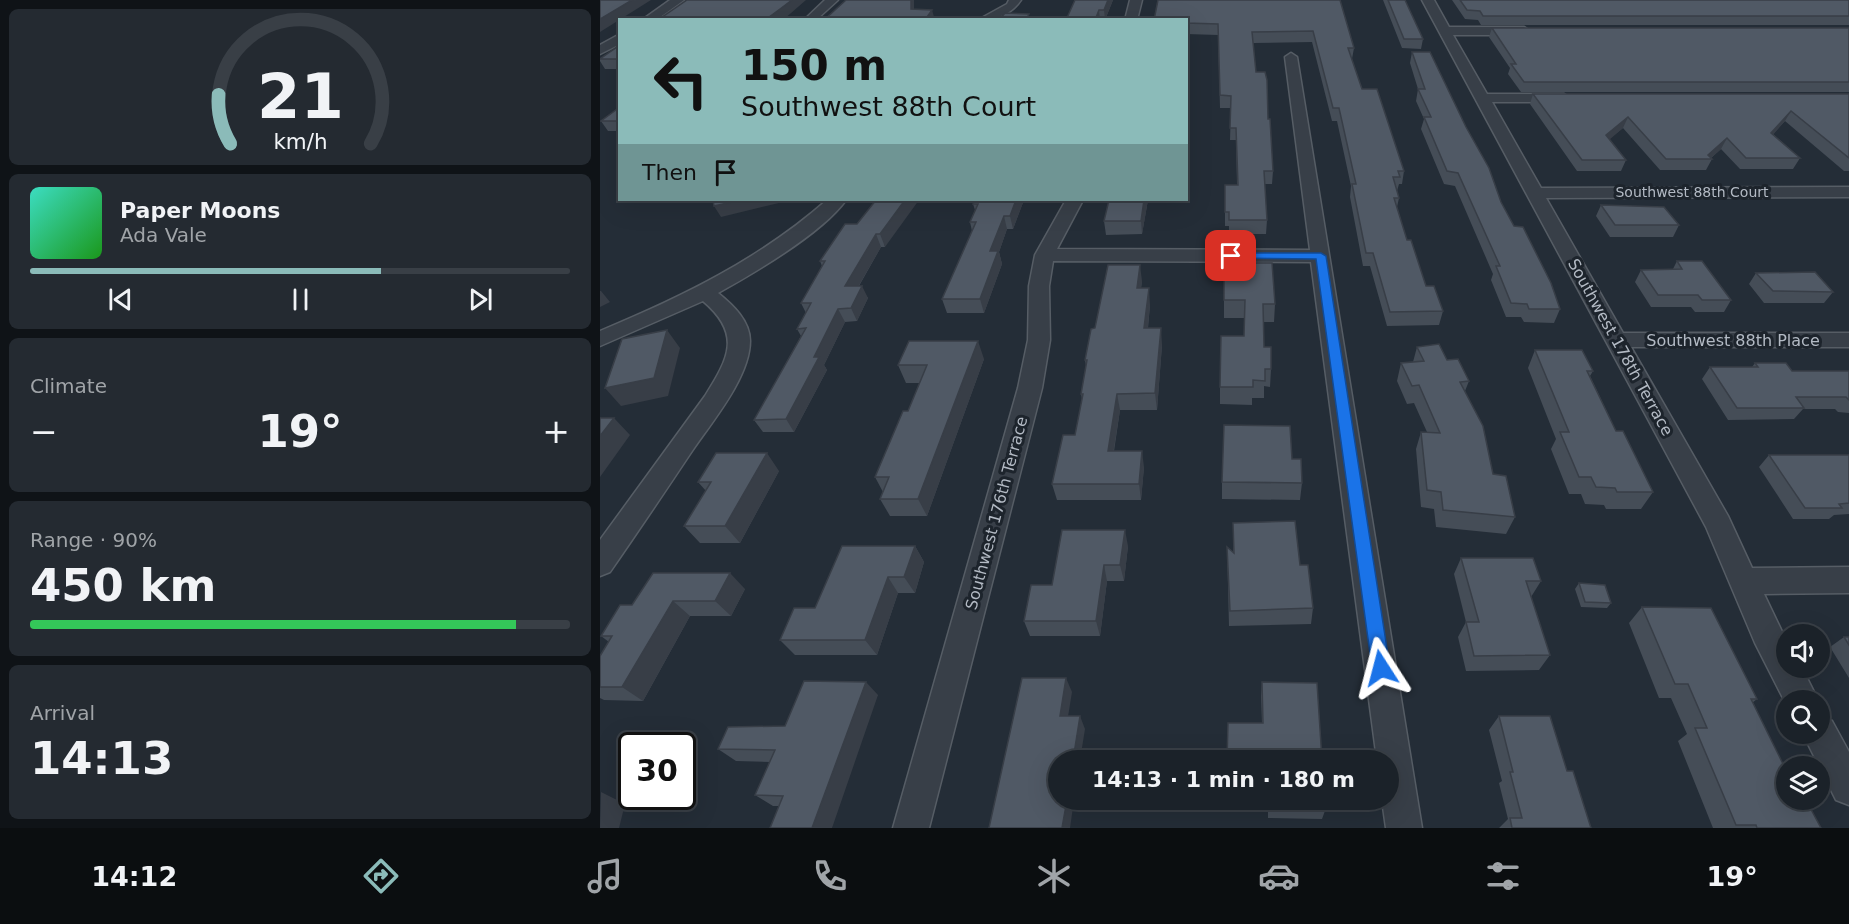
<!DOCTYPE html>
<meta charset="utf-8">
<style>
body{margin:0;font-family:"DejaVu Sans",sans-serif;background:#242a31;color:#f1f3f6;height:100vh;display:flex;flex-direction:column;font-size:22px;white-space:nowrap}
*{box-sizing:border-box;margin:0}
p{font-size:20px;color:#a0a4a8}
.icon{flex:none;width:33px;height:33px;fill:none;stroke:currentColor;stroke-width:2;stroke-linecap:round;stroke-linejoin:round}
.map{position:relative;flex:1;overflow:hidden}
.details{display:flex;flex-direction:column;gap:9px;padding:9px;background:#0f1317;width:600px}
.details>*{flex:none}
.top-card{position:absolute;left:18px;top:18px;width:570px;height:183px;border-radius:0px;box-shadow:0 6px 24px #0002,0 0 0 2px #393f46;background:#8bbbb9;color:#111;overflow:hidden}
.buttons{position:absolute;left:1176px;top:624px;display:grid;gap:12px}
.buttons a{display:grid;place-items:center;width:54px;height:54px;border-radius:50%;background:#1b2229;box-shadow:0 6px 24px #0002,0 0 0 2px #393f46;font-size:30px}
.speed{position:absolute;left:18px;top:732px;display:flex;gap:12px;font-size:30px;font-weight:700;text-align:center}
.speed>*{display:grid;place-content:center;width:78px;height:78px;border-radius:50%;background:#1b2229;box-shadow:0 6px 24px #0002,0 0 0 2px #393f46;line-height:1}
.speed .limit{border:3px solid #111;border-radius:9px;background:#fff;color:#111}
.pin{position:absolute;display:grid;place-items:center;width:51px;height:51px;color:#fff;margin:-26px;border-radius:12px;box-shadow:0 3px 9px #0006}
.me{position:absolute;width:66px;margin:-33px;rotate:351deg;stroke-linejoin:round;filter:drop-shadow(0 0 4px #0008)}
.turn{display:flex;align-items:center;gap:21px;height:126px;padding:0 24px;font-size:27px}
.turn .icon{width:78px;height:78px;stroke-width:2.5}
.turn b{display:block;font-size:42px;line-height:51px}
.then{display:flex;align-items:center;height:57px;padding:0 24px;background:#0003;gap:12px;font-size:22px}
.big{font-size:45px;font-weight:800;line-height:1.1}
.details .widget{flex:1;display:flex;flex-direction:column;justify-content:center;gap:9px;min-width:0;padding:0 21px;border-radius:9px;background:#242a31}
.details .dial{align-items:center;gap:0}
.dial svg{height:156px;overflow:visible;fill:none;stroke:#393f46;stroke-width:7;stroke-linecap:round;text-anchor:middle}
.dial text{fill:#f1f3f6;stroke:none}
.song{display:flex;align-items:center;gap:18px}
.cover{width:72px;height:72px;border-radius:9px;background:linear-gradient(135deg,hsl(170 70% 55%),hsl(120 70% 35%))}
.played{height:6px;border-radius:3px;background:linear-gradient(90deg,#8bbbb9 65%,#393f46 65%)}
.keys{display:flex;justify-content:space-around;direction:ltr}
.heat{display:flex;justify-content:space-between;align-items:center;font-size:33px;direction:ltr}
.charge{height:9px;border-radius:4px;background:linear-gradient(90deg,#34c759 90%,#393f46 0)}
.trip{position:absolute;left:448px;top:750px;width:351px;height:60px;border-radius:30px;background:#1b2229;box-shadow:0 6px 24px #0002,0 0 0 2px #393f46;font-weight:800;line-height:60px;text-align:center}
.tab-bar{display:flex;height:96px;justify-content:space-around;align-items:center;background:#0b0e10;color:#a0a4a8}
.tab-bar .icon{width:42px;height:42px}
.tab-bar .on{color:#8bbbb9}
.tab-bar b{font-size:27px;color:#f1f3f6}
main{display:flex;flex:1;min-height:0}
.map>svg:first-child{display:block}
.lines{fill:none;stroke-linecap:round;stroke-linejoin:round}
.street-casing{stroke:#565d65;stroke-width:3}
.street{fill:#383f48;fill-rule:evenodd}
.wall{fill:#454d57}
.shaded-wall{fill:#383e47}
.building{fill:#505965;stroke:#383e47;stroke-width:1.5}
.route{fill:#1a73e8;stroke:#114b97;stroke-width:1.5}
.labels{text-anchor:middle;stroke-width:6;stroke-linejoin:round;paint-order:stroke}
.far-street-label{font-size:14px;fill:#b3bac4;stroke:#1d242c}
.street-label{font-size:16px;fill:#b3bac4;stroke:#1d242c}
</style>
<main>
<section class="details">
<div class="widget dial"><svg viewBox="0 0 100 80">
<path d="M14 69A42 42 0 1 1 86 69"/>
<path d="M14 69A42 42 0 0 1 8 44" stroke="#8bbbb9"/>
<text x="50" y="56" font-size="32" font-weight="700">21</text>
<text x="50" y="72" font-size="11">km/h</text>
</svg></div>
<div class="widget">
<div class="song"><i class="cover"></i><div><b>Paper Moons</b><p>Ada Vale</p></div></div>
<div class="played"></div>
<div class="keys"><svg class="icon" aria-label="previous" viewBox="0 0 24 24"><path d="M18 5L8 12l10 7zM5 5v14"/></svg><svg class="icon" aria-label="pause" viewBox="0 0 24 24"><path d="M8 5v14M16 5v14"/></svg><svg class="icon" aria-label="next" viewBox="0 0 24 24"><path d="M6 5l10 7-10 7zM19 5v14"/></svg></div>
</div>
<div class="widget"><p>Climate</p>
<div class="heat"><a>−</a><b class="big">19°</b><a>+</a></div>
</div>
<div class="widget"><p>Range · 90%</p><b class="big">450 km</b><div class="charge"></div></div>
<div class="widget"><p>Arrival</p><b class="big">14:13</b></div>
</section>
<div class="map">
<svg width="1249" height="828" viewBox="0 0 1249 828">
<rect width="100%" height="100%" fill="#242d37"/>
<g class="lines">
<defs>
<path id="street" d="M70,0H84L56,20H42Z
M225,0H238L216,20H204Z
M409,0H421C411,15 395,20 378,20L407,4Z
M530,0H542L537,20H525Z
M822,0H834L849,27H924L930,31L924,35H853L887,94H964L971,98L964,102H892L941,188L1249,187V197L946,198L1023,333H1249V347H1031L1128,516L1152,568L1249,567V593L1164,594L1186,640V668H1202L1218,700H1186V704L1155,643L1106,527Z
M20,34V44L0,54V45Z
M691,53L697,57L822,828H786L782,800H789V760H777L711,262L453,261L449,286L450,340L442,388L329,828H293L418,388L428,340L429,286L435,255L466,200H483L457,249L710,250L685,57Z
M227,200H246C222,233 154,273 118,293C133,305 150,321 150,341C150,378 110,424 90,454C64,493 37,533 10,572L0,576V540L105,396C129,358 142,334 103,301L0,346V331C82,297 160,259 227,200Z
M1220,716L1232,721L1249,752V805L1236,800L1203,734H1220Z"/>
</defs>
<!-- street casing -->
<use href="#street" class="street-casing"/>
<!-- street -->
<use href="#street" class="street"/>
</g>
<!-- wall -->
<path class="wall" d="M475,0H513L505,20H466Z
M740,0L754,48L752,59L762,89L804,171L802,184H799L797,191H796L799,198L797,207L807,240L826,286L843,311L839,325L787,326L770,266H763L750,197L751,186L737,121H732L712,42L653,43L656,72L668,119L673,171L672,184H664L667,220L666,234H629V226H625V185H637L636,140H630L631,108H620L618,35L586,34V20Z
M783,0H805L823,39L821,49L802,48Z
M852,0H1249V25H881L878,20L865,19Z
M892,28H1249V92H921L908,74L910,68L889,37Z
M20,45V69H5L0,61V59Z
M812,52L901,202L914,226L960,309L954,323L924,322L921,317H906L891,280L893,274L855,186L844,184L821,129L824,119L816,101L818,89L810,63Z
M933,94H1249V171H1244L1185,121L1173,134L1200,158L1193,169H1140L1121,149L1111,158L1112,159L1106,170H1060L1023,128L1009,139L1026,160L1021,171H977L930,104Z
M20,107V131H8L1,121Z
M276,200L285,247H281L259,286L268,298L257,321L245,322L224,365L227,370L194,432H163L154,420L201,336L197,329L206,313L201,303L222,266L220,261L257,224Z
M424,200L413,229H407L399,252L402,264L384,313H347L342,299L372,231L370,222L375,210L373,204Z
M509,200H548L542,234L506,235L504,221Z
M1001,205L1079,225L1073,237H1010L996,216Z
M1077,261L1131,300L1124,312H1095L1091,307H1051L1035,282L1041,270L1073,269Z
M624,263L675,304L674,322H663L664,347L671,369L670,387L664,386V398H652V405L620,404V387L644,336L645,318H624Z
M1156,273L1233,292L1224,303H1164L1149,284Z
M542,281L541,288L550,305L548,328L562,345L557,410H520L514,451L544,467L541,500H457L452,484L475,435L482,399L481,394L486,366L485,360L495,328Z
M817,347L847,360L869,381L865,391L893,474L915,517L906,534L836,527L834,509L821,507L816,449L821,432H827L814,403L807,404L797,381L801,363L813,362Z
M935,350L993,371L990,376L1016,431L1053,492L1041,509H1006L1004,505L985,504L981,494H969L951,449L956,439L928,368Z
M384,359L327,516H290L280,499L283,492L275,477L308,411L320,383H306L298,365Z
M1155,363L1192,371H1249V413L1238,412L1235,409H1203L1194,419L1128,420L1102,379L1110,367H1152Z
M1169,455H1249V514L1234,515L1229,519H1193L1159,467Z
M692,459L702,483L700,500L622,499V482Z
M179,471L140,543H100L84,526L106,491L98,482Z
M633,523L700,565L713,608L711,624L629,626L627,547L633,552Z
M315,546L324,562L315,593H298L277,655H195L180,640L215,608Z
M528,546L524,581H507L500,636H430L424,621Z
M861,558L941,581L931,597L950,655L939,670L866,671L858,637L866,622L854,574Z
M979,583L1011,603L1007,608L981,607L975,589Z
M145,589L131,616H90L43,701L4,700L0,698V656L9,642L1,636L32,605Z
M1042,607L1157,699L1152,703L1186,770L1221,828H1113L1078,741L1087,734L1071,698H1059L1029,623Z
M1244,637H1249V678L1230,647Z
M662,682L722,760L662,723L661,696Z
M278,695L179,806H173L155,795L170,762L136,761L118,749Z
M899,716L967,771L991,828H899L908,819L899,783L902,781L889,730Z
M668,800H725L726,808L722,819L668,818Z"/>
<!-- shaded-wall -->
<path class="shaded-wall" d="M32,0H51L0,32V19Z
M192,0H206L183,20H165Z
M311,0H314V19L311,9Z
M508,0H513L505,20L504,10Z
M332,10L335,20H325Z
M499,10L500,20H495Z
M1191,111L1185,121L1165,144L1171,133Z
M1028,117L1023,128L1002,146L1006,135Z
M1127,138L1121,149L1110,159L1108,155Z
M141,200H183V202L121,217L114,206Z
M305,200H319L285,247L280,234Z
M416,200H424L413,229L410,216Z
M544,200H548L542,234L541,221Z
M404,216L407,229L399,252L402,264L384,313L380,299L390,251Z
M276,234L281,247L251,299L245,286Z
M540,265L542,281L539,305L537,288Z
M262,286L268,298L257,321L251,308Z
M549,288L550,305L546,345L544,328Z
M0,291H1L10,302L0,307Z
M238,309L245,322L224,365L227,370L194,432L186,419L214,357Z
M561,328L562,345L557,410L555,393Z
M67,330L80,348L68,396L21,406L5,388Z
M378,341L384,359L327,516L318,499Z
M517,394L520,410L511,467L508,451Z
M14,418L30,435L0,477V436Z
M542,451L544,467L541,500L539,484Z
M167,453L179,471L140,543L125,526Z
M525,530L528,546L524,581L520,565Z
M315,546L324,562L315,593L304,577Z
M504,565L507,581L500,636L496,621Z
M130,573L145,589L131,616L115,601Z
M288,577L298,593L277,655L265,640Z
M73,601L90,616L43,701L22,687Z
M466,678L472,692L466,729L460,716Z
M266,682L278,695L232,828H212Z
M480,716L485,729L480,760H473Z
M1,792L25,804L19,828H0Z
M467,800H474L470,828H462Z"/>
<!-- building -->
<path class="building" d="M0,0H32L0,19Z
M87,0H192L180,9L165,20H58Z
M246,0H311V9L332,10L325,20H224Z
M475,0H508L504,10H499L495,20H466Z
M558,0H740L754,48H748L762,89H777L804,171H798L800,177H793L799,198H794L807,240H811L826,286H834L843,311L790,312L773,253H766L752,184H756L739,108H733L713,31L652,32L656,72H665L667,80L668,119H670L673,171H664L667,220H629V212H625V185H638L636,128H630L631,96L620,95L618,24L586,23V20H554Z
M788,0H805L823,39H804Z
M860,0H1249V16H883L880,11L867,10Z
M405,13L429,14L426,20H399Z
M892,28H1249V82H924L911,64H916Z
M20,45V59H0Z
M812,52H830L866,127L889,168L901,202L914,226L923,227L951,283L960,309H929L927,304L911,303L896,266H900L858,173L847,171L824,117H831L818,89H825Z
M933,94H1249V158L1191,111L1171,133L1200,158H1146L1127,138L1108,155L1112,159H1066L1028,117L1006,135L1026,160H982Z
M20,107V121H1Z
M113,200H141L114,206Z
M276,200H305L280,234H276L245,286H262L251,308L238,309L214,357H219L186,419L154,420L206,328L197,329L211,303H201L225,261H220L245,224H257Z
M375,200H416L410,216H404L390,251H398L380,299H342L376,222H370L378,204H373Z
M509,200H544L541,221H504Z
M1001,205L1064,207L1079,225H1015Z
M1077,261H1102L1131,300H1102L1098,295H1058L1041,270L1082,269Z
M624,263H672L675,304H663L664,347H671V369H665V381L653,380V387H620L621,336H644L645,300H624Z
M508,265H540L537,288H549L544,328H561L555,393L517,394L508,451H542L539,484H452L463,435H475L483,394H481L487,360H485L491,329L495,328Z
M1215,272L1233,292L1173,291L1156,273Z
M67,330L54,378L5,388L22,339Z
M309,341H378L318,499H280L289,477H275L303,411H308L327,365H298Z
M839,344L847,360L858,359L869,381L860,382L883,426L893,474L906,476L915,517L843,510L841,492L827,490L821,432L840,433L819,385L812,386L801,363L824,361L817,347Z
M935,350H982L993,371H987L1016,431H1023L1053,492H1017L1015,488L996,487L991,477H979L960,432H969Z
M1155,363H1186L1192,371H1249V400L1246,397H1196L1204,408H1137L1110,367H1158Z
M0,418H14L0,436Z
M624,425L690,426L692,459H701L702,483L622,482Z
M116,453H167L125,526H84L111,482H98Z
M1169,455H1249V503L1239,504L1242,508H1205Z
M695,521L700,565H708L713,608L630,611L627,547L634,553L633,523Z
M462,530H525L520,565H504L496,621H424L431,585H452Z
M242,546H315L304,577H288L265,640H180L194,608H215Z
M861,558H933L941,581H926L950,655L874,656L866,622H879Z
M53,573H130L115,601H73L22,687H0V656L12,636H1L20,605H32Z
M979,583L1005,585L1011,603L985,602Z
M1042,607L1111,608L1157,699H1151L1186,770V800H1206L1221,828H1157L1156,825H1136L1095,728H1107L1088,684H1075Z
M1244,637H1249V645Z
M422,678H466L460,716H480L473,760H459V800H467L462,828H389Z
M204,681L266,682L212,828H170L183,796L155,795L175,750L118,749L128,727L185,726Z
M662,682L717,683L722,760H627L628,723H663Z
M899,716H950L967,771H973L991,828H912L910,818H922L910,772H913Z
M669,800H725L726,808L669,807Z"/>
<!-- route -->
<path class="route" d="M631,253H721L726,256L790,668L787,674L781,677L774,674L772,668L716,259L627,258L625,256Z"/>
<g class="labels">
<!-- far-street labels -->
<g class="far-street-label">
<text x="1092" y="197">Southwest 88th Court</text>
</g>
<!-- street labels -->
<g class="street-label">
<text x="1133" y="346">Southwest 88th Place</text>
<text transform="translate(1021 347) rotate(61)" y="6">Southwest 178th Terrace</text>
<text transform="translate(396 513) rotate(-75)" y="6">Southwest 176th Terrace</text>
</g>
</g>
</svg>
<div class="buttons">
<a><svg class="icon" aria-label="sound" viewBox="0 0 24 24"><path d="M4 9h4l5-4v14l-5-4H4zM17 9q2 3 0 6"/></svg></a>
<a><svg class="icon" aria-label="search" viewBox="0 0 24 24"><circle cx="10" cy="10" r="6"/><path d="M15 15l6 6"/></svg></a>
<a><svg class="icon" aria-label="layers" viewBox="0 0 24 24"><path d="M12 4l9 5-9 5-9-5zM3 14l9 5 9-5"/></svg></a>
</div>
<div class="speed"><div class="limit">30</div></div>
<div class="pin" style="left:631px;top:256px;background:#d93025"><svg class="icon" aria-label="arrive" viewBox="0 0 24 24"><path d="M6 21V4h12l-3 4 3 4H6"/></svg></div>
<svg class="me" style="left:781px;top:668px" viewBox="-20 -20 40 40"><path d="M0-17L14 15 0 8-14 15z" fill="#1a73e8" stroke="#fff" stroke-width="4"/></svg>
<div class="trip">14:13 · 1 min · 180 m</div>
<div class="top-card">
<div class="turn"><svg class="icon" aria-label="left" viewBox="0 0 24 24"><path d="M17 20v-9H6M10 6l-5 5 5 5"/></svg><div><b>150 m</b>Southwest 88th Court</div></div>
<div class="then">Then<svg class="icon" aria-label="arrive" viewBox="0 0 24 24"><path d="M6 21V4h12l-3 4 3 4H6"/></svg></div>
</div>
</div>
</main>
<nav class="tab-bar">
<b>14:12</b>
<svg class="icon on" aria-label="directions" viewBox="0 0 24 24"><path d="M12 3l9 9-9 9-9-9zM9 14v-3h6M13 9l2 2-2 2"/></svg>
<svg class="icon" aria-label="music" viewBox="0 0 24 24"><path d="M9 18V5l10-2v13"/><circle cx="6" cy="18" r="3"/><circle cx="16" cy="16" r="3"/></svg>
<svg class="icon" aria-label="phone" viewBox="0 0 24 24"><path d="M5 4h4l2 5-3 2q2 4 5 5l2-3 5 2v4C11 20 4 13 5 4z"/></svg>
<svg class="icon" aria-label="climate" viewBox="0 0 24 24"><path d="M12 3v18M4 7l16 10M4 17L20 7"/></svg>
<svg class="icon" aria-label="car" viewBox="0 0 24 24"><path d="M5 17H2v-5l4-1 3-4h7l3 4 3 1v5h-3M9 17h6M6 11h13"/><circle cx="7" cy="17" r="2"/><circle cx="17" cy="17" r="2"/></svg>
<svg class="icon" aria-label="filters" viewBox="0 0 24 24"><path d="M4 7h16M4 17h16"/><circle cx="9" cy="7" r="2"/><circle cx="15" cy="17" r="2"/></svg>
<b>19°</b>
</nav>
